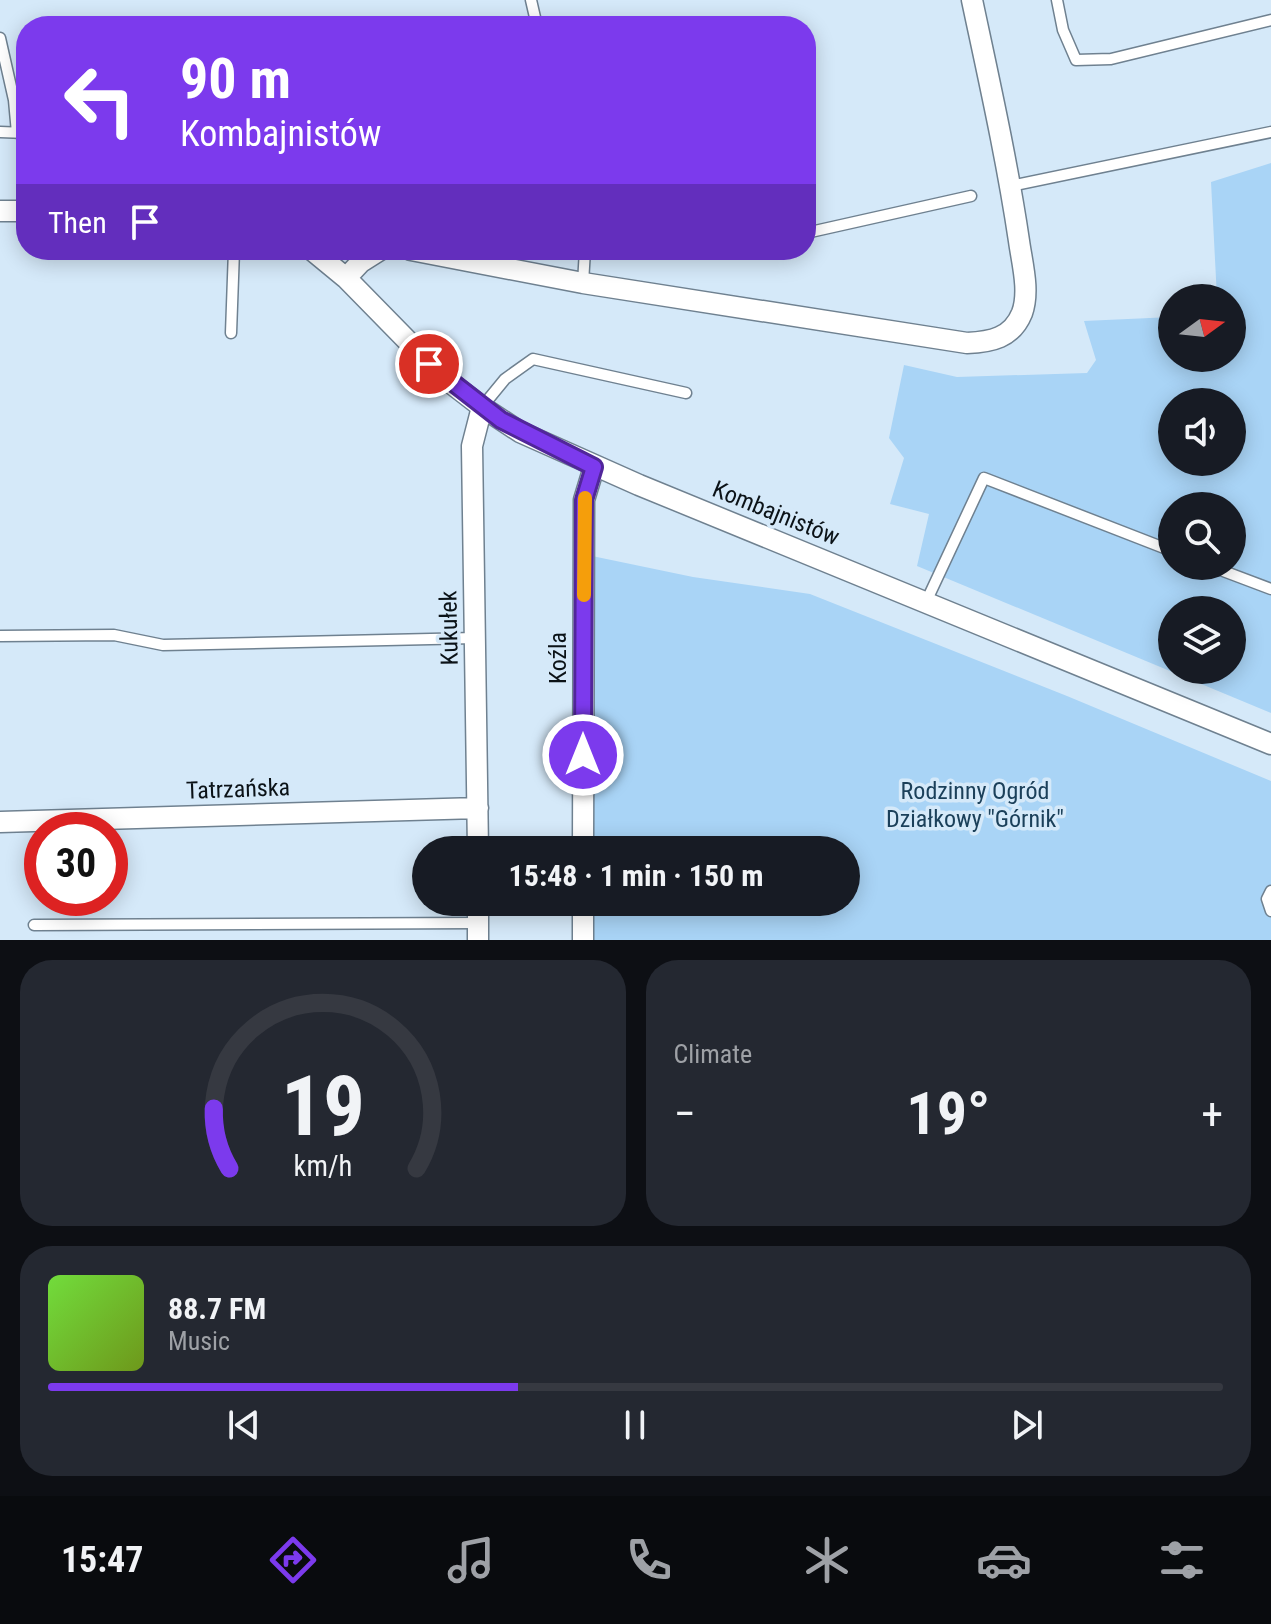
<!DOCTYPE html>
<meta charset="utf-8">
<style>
body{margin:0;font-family:"Roboto Condensed",sans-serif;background:#242831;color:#f1f3f6;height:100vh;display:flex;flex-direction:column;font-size:30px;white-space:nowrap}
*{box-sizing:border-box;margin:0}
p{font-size:26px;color:#9ea1a6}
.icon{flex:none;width:44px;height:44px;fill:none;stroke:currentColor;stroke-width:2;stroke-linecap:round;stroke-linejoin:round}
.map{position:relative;height:940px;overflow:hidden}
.details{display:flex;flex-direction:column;gap:20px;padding:20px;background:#0d0f14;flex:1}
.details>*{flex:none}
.hud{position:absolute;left:16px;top:16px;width:800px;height:244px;border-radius:32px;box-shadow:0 4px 20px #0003;background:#7c3aed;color:#fff;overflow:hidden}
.needle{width:52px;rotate:75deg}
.controls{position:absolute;left:1158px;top:284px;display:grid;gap:16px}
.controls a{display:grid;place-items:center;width:88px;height:88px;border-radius:50%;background:#171b24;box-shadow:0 4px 20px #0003;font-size:40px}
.speed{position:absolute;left:24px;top:812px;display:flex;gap:16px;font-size:40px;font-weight:700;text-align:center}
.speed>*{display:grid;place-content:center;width:104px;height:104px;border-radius:50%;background:#171b24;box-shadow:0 4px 20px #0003;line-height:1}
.speed .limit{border:12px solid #d22;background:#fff;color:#111}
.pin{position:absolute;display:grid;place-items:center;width:68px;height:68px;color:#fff;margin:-34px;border:4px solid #fff;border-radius:50%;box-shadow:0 2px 8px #0007}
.me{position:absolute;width:88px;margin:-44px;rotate:0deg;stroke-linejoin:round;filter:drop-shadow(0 0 6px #0008)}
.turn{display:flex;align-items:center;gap:28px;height:168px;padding:0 32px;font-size:36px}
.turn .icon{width:104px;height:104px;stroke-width:2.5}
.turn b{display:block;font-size:56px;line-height:68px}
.then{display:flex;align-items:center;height:76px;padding:0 32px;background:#0003;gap:16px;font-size:30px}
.big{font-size:60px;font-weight:700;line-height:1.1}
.details .tile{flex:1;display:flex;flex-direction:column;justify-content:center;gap:12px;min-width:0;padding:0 28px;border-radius:32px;background:#242831}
.details .dial{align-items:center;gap:0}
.dial svg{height:208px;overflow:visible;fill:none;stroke:#363941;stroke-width:7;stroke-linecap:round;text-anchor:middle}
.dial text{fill:#f1f3f6;stroke:none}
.song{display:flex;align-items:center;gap:24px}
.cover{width:96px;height:96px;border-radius:12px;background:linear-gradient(135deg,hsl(100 70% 55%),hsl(80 70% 35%))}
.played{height:8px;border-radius:4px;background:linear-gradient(90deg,#7c3aed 40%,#363941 40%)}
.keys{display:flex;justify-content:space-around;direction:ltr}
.heat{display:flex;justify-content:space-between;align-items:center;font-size:44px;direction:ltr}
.details .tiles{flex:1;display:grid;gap:20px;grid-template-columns:1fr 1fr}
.tile:last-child{grid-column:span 2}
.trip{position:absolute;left:412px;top:836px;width:448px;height:80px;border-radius:40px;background:#171b24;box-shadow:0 4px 20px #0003;font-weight:700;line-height:80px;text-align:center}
.tab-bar{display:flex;height:128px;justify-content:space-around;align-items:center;background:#090b0e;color:#9ea1a6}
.tab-bar .icon{width:56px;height:56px}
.tab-bar .current{color:#7c3aed}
.tab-bar b{font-size:36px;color:#f1f3f6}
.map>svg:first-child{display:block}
.green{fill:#a9d4f6;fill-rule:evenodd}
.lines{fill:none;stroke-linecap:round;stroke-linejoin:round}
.lane-casing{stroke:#6f8190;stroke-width:13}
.street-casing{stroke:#6f8190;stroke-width:23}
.lane{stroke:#fff;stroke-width:10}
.street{stroke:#fff;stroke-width:20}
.route-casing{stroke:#51269a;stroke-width:20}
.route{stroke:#7c3aed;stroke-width:14}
.slow{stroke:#f59e0b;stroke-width:14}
.labels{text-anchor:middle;stroke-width:7;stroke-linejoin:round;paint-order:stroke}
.street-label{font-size:24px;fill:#0b1217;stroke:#d5e9f9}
.park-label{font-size:24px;fill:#1b405a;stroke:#d5e9f9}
</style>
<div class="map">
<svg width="1271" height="940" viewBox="0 0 1271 940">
<rect width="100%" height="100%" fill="#d5e9f9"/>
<!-- green -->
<path class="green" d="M1271,163V713L917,566L929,514L890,504L904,458L889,438L904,365L957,377L1087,373L1096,360L1084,321L1172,317V358H1232V298H1217L1211,182ZM1172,402H1232V462H1172ZM1172,506H1232V566H1172ZM1172,610H1232V670H1172Z
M592,556L693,577L810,594L1067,696L1271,781V940H594V902H846V850H594Z"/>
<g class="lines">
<defs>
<path id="lane" d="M531,0L537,26
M1057,0L1063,30L1076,60L1111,59L1271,20
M0,38L14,100L17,133
M0,132L26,133
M1011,186L1271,132
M806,233L971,196
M710,250H725
M583,283L585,250
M231,333L234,250
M482,407L505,379L533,359L686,393
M1210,566L1271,589
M926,602L984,478L1172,551
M0,636L114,635L163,645L475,638
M1271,891L1267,899L1271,911
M34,925L478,923"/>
<path id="street" d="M0,211H26
M312,250L346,278L443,377L482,407L520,432L639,485L1271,744
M411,250L583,283L967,343C991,342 1012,338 1022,313C1030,291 1022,263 1019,241C1007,160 989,80 972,0
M346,278L361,262L380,250
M0,822L478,808
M478,850L472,446L482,407
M583,850L584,500L594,467
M478,902V940
M583,940V902"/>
</defs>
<!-- lane casing -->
<use href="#lane" class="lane-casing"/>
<!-- street casing -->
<use href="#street" class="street-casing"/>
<!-- lane -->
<use href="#lane" class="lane"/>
<!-- street -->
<use href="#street" class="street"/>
</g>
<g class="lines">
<defs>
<path id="route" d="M429,364L501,420L594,467L584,500L583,755"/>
</defs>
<!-- route casing -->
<use href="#route" class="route-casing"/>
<!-- route -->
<use href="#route" class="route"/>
<!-- slow -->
<path class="slow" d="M584,595L585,498"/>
</g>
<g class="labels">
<!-- street labels -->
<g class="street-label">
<text transform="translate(776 513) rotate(22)" y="8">Kombajnistów</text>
<text transform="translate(449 628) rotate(-91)" y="8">Kukułek</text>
<text transform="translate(558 658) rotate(-90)" y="8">Koźla</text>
<text transform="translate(238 789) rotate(-2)" y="8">Tatrzańska</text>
</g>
<!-- park labels -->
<g class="park-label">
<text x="975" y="799">Rodzinny Ogród<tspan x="975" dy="28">Działkowy "Górnik"</tspan></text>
</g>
</g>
</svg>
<div class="controls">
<a><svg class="needle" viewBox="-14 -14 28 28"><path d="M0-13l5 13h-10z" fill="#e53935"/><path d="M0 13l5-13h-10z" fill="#9ea1a6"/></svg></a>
<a><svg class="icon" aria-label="sound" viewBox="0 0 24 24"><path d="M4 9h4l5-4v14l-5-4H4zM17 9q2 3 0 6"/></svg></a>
<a><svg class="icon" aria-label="search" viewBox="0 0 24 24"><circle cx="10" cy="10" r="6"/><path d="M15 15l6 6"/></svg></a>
<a><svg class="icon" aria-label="layers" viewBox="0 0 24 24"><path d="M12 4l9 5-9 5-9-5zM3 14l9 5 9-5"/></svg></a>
</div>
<div class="speed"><div class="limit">30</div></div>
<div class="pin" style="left:429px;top:364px;background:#d93025"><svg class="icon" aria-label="arrive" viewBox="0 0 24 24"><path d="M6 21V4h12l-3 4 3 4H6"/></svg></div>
<svg class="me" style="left:583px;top:755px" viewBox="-20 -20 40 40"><circle r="17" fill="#7c3aed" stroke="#fff" stroke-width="3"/><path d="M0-11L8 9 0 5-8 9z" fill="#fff"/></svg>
<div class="trip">15:48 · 1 min · 150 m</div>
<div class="hud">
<div class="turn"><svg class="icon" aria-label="left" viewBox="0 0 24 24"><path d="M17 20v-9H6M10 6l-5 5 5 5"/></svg><div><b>90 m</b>Kombajnistów</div></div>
<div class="then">Then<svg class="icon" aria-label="arrive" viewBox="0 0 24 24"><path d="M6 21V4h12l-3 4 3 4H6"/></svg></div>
</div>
</div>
<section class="details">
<div class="tiles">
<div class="tile dial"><svg viewBox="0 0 100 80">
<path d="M14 69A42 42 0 1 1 86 69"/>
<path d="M14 69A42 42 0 0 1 8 46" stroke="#7c3aed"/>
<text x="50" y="56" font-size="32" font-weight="700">19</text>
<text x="50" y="72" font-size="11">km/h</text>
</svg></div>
<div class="tile"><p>Climate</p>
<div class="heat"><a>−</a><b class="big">19°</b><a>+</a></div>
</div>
<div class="tile">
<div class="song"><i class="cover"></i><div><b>88.7 FM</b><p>Music</p></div></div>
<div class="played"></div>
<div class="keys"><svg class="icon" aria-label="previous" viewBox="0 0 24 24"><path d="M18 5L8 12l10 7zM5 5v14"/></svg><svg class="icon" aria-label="pause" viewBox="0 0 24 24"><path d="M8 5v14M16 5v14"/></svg><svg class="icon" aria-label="next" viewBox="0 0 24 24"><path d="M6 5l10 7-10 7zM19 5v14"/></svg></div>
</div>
</div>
</section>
<nav class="tab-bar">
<b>15:47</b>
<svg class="icon current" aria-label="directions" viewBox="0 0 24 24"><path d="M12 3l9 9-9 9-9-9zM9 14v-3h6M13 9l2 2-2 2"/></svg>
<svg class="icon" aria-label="music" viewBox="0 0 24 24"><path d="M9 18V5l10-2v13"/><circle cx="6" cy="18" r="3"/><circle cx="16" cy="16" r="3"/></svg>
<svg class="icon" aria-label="phone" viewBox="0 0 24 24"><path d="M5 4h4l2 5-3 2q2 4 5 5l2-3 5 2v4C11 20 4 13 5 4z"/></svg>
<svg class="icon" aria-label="climate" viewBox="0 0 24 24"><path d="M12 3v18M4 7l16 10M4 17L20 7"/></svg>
<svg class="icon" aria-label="car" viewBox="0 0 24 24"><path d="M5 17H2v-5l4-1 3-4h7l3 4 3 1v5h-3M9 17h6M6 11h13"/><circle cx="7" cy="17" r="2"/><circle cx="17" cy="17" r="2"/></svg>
<svg class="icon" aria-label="filters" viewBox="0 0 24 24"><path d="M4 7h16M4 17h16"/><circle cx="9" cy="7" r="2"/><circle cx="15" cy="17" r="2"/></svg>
</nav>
